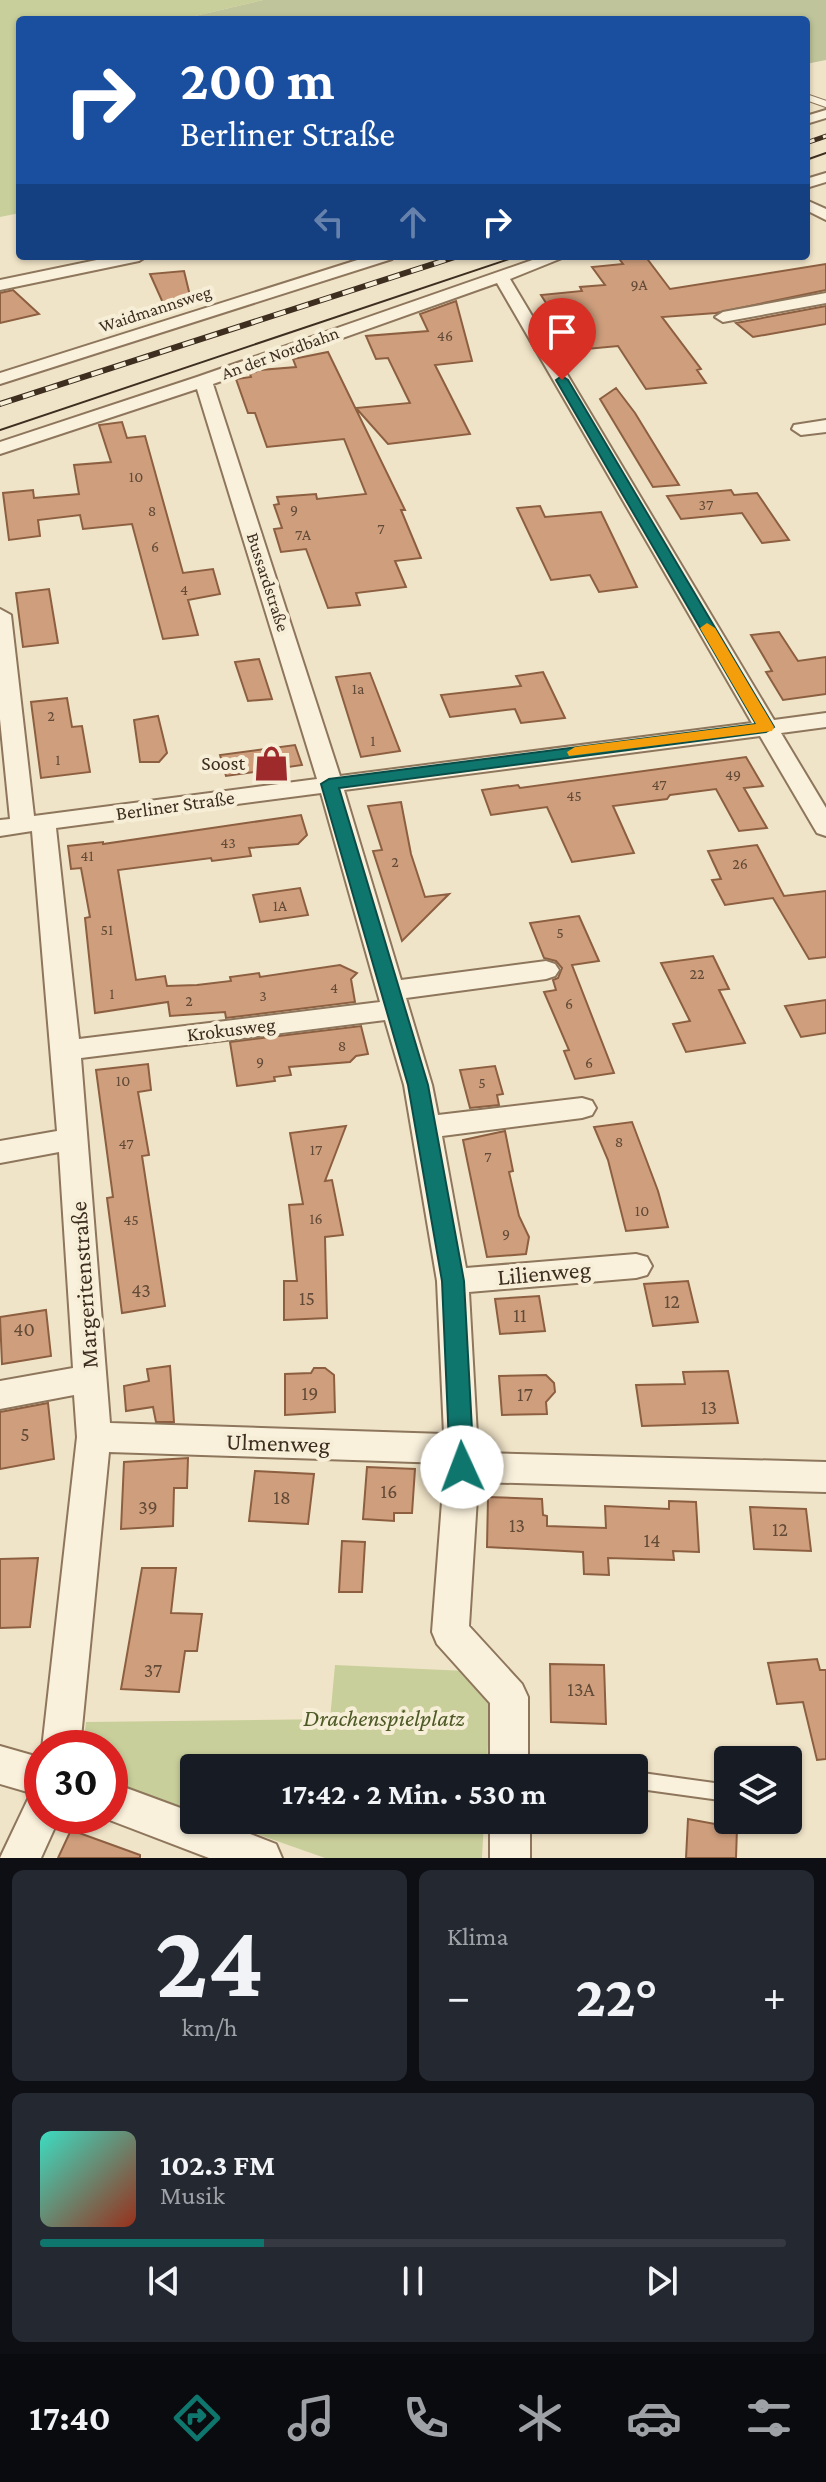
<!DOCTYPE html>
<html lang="de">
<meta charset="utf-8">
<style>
body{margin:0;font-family:"Crimson Pro",serif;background:#242831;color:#f1f3f6;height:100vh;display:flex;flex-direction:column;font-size:30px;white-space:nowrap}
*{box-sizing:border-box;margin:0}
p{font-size:26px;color:#9ea1a6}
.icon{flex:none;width:44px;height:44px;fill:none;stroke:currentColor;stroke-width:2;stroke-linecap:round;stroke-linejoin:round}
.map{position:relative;height:1858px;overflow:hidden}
.panel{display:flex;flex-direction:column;gap:12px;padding:12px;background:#0d0f14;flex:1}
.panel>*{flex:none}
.hud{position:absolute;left:16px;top:16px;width:794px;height:244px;border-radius:8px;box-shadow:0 2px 6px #0004;background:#1a4fa0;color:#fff;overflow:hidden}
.tools{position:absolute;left:714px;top:1746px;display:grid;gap:16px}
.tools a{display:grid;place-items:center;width:88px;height:88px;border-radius:8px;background:#171b24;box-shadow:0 2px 6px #0004;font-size:40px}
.speed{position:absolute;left:24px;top:1730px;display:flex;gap:16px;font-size:40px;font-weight:700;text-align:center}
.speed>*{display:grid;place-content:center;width:104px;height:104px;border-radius:50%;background:#171b24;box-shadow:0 2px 6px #0004;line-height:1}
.speed .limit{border:12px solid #d22;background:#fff;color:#111}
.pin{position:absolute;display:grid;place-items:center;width:68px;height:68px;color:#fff;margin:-82px -34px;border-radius:50% 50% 50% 0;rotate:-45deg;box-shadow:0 0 8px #0007}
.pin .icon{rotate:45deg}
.me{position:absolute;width:88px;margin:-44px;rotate:358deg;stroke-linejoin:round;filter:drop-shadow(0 0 6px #0008)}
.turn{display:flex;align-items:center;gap:28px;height:168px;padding:0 32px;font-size:36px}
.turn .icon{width:104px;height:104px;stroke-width:2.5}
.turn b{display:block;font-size:56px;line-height:68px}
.lanes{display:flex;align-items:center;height:76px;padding:0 32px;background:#0003;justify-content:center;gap:40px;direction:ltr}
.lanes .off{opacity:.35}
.big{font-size:60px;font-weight:700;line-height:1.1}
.panel .card{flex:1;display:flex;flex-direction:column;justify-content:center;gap:12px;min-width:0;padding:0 28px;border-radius:12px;background:#242831}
.panel .dial{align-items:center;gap:0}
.dial b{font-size:104px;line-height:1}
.song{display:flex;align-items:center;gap:24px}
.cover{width:96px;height:96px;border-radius:12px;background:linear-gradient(135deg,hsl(170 70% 55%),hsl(10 70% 35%))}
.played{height:8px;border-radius:4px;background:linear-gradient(90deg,#0f766e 30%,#363941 30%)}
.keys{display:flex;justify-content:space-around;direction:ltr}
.heat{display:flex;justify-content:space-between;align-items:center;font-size:44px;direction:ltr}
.panel .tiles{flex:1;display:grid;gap:12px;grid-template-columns:1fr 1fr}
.card:last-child{grid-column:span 2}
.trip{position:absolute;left:180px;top:1754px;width:468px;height:80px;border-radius:8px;background:#171b24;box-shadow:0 2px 6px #0004;font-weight:700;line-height:80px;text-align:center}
.tab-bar{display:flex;height:128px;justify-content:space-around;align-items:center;background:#090b0e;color:#9ea1a6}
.tab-bar .icon{width:56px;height:56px}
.tab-bar .active{color:#0f766e}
.tab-bar b{font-size:36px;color:#f1f3f6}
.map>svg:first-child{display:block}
.green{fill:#c9cf9b}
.cemetery{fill:#bfc49a}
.building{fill:#cf9f7d;stroke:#8d5f41;stroke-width:2}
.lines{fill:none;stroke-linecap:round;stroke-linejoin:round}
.service-far1-casing{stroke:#8d765c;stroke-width:8}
.service-casing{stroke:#8d765c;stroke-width:20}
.minor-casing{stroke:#8d765c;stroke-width:4}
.service-far1{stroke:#faf1dc;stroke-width:6}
.service{stroke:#faf1dc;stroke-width:16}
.minor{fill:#faf1dc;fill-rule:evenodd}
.tram{stroke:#3d2e20;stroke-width:2}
.rail-far1-casing{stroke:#3d2e20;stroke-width:5}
.rail-casing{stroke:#3d2e20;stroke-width:6}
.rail-far1{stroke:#f7eed8;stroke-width:3;stroke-dasharray:9;stroke-linecap:butt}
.rail{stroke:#f7eed8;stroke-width:4;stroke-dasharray:12;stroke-linecap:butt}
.route{fill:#0f766e;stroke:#0a4d48;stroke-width:2}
.slow{fill:#f59e0b}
.labels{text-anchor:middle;stroke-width:8;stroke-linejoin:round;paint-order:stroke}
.number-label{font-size:16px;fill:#624a37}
.far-street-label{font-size:18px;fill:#3d2e20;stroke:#f7eed8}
.poi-label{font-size:20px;fill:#3d2e20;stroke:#f7eed8;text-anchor:end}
.street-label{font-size:20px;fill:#3d2e20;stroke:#f7eed8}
.near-number-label{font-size:20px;fill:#624a37}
.near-street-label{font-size:24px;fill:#3d2e20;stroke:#f7eed8}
.near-park-label{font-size:24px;font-style:italic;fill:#4d5a26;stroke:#f7eed8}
</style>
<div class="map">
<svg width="826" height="1858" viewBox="0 0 826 1858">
<rect width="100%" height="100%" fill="#f0e4c8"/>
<!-- green -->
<path class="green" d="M0,0H263L178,20H20V213L0,217Z
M335,1665L466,1671L490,1698L487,1768H194V1812L110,1782V1748H83L86,1722L330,1719Z
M217,1820H484L482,1858H325Z"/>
<!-- cemetery -->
<path class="cemetery" d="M263,0H826V60L806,64V20H178Z"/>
<!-- building -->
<path class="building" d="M617,256H645L670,289L826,264V290L716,313L662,317L701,369L697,370L706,383L646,389L618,346L576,350L541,295L582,291L580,287L605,285L592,267L623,264Z
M184,271L191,300L163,303L150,274Z
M13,290L39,314L0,323V293Z
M456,301L472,361L435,365L470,434L388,444L356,408L410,403L388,358L376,359L366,336L428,331L420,314Z
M826,306V324L753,337L736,323Z
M328,352L405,510H401L421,558L395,561L406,587L356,593L360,605L328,608L306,549L281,552L274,529L282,528L274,505L279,504L277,497L316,494L317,499L366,494L344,439L267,447L255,413H248L236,379L251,377L250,374L260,370L296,367L293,359Z
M616,388L635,413L679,485L653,487L600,399Z
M122,422L127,438L145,436L183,573L213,569L220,594L188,600L198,635L163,639L132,524L83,529L80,515L38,520L40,536L9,540L3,493L33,490L34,498L79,494L74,465L111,462L99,425Z
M731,490L734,495L757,493L789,540L762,543L742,513L681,519L667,496Z
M540,506L545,517L601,512L637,587L599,592L590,575L551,580L517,508Z
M49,589L58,643L23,647L16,593Z
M779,632L798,661L826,657V694L783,700L766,672L772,671L751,635Z
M259,659L272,699L248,701L235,662Z
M543,672L565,718L521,723L515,709L450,717L441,695L521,686L516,676Z
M370,673L400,751L361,757L336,677Z
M67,698L72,727L82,726L90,772L41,778L31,702Z
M158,716L167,753L159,762H140L134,720Z
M295,745L302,765L226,776L220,755Z
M746,757L763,786L744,788L767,828L739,831L716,789L670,795L667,799L613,806L634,853L572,862L547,807L491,815L482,790L518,785L520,788Z
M401,802L411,854L425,897L449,894L402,941L373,851L382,850L368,806Z
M301,815L307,835L298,844L249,848L251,856L212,861L211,858L118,870L136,980L165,976L167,986L197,985L231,981L230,977L259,973L260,977L340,965L357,973L351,979L355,1002L226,1018L225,1012L170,1016L168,1002L95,1013L85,918L90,917L81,868L71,869L68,846L103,842V844Z
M757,845L784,896L826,891V957L809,959L773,898L725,905L712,880L721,879L708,851Z
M300,888L308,915L260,922L253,895Z
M579,916L599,961L572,965L614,1073L575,1079L564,1051L569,1050L544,992L556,990L553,980L558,978L562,968L556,961L544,958L530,923Z
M713,956L729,989L719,990L745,1043L686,1052L673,1024L690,1021L661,963Z
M826,1000V1033L801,1037L785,1006Z
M361,1026L368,1054L356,1056L350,1062L289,1067L291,1075L274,1077L275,1081L237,1086L230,1042Z
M148,1064L151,1090L138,1092L149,1155L142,1156L165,1306L122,1313L107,1198L113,1197L96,1070Z
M495,1066L503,1094L497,1095L499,1105L470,1108L460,1070Z
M632,1122L658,1191L668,1227L626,1231L608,1160L594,1127Z
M346,1126L325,1181L332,1180L343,1235L325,1237L327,1318L284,1320V1281H297L289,1205L303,1204L290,1133Z
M505,1131L513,1171L509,1172L519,1216L529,1237L526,1254L487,1257L463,1140Z
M688,1281L698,1322L653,1326L644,1284Z
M539,1296L545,1331L500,1334L495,1299Z
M46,1310L51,1356L2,1364L0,1317Z
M170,1366L174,1422H156L153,1407L126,1411L124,1386L149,1381L147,1369Z
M314,1368H325L334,1375L335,1412L285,1415V1374L311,1373Z
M728,1371L738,1423L642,1426L636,1385L685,1384L683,1372Z
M546,1375L554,1383L555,1392L546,1402L547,1414L502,1415L499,1376Z
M48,1403L54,1459L0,1469V1412Z
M188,1458L187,1488H174L173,1526L121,1529L124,1462Z
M367,1467L415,1469L412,1513H394V1521L363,1519Z
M255,1471L314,1474L308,1524L249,1521Z
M488,1497L542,1499L543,1515L547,1516V1526L606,1528L605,1506L669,1509V1501L696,1502L699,1552L673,1551L674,1560L608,1558L609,1575L584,1574L583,1552L487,1547Z
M750,1507L806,1509L811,1551L754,1549Z
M342,1541L365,1542L362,1592H339Z
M38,1558L30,1627L0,1628V1559Z
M142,1568H176L171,1613L202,1614L197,1651H185L179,1692L121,1689Z
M817,1659L820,1670H826V1759L817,1760L803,1702L777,1704L768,1663Z
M550,1664L604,1665L606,1724L551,1722Z
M688,1819L737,1828L736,1858H686Z
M71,1830L140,1855V1858H58Z"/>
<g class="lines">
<defs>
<path id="service-far1" d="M806,97L826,104"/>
<path id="service" d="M634,1780L728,1793"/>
<path id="minor" d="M826,110V118L806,124V116Z
M826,173V182L806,188V179Z
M806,200L826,209V220L806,210Z
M116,256H147L139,261L0,290V280Z
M370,256H394L392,259L0,384V373Z
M544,256H567L510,279L774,720L826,713V727L781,733L826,808V836L817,833L814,828L760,736L344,790L401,980L546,961L555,964L559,970L555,976L546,979L406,998L432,1085L438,1115L582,1098L592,1101L596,1108L592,1115L582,1118L442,1136L466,1268L636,1254L647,1257L652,1266L647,1275L636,1278L469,1292L478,1453L826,1462V1492L478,1482L469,1626L522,1684L528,1697V1768H490V1703L437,1644L432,1632L445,1463L109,1452L80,1748L42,1749L77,1437L74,1395L0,1409V1381L73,1368L59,1152L0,1163V1141L57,1131L32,831L0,836V820L10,819L0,719V609L11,615L34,816L317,779L197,389L0,454V442L197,377ZM497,283L752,723L340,776L213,384ZM321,793L380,1002L79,1039L56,828ZM385,1020L404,1085L437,1281L444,1434L110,1423L81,1058Z
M826,293V303L723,322L715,317L723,312Z
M826,420V432L801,435L792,429L794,425Z
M0,1746L42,1758V1816H60L41,1858H0L28,1799L38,1795L0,1784Z
M110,1782L194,1813V1820H214L276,1844L282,1858H209L99,1816H110Z
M490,1820H530V1858H490Z"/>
</defs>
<!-- service-far1 casing -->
<use href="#service-far1" class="service-far1-casing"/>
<!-- service casing -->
<use href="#service" class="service-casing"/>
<!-- minor casing -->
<use href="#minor" class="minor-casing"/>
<!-- service-far1 -->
<use href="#service-far1" class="service-far1"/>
<!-- service -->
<use href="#service" class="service"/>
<!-- minor -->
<use href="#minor" class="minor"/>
<!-- tram -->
<path class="tram" d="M806,160L826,153
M0,430L518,256"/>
<defs>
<path id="rail-far1" d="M806,143L826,136"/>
<path id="rail" d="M0,404L458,256"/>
</defs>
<!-- rail-far1 casing -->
<use href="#rail-far1" class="rail-far1-casing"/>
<!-- rail casing -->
<use href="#rail" class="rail-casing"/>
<!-- rail-far1 -->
<use href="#rail-far1" class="rail-far1"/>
<!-- rail -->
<use href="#rail" class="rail"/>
</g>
<!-- route -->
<path class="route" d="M562,376L568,380L774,727L766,732L339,788L428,1085L464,1281L474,1467L470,1474L462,1478L453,1474L450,1467L442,1281L408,1085L321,784L329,779L756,724L556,380Z"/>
<!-- slow -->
<path class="slow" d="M707,623L715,628L774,727L772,731L569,756L567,752L575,747L756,724L700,628Z"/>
<!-- icons -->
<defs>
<symbol id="shop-bare" viewBox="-9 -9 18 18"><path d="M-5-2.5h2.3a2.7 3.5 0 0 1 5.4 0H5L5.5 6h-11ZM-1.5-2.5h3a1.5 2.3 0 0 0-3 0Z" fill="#9e2a2b" stroke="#f7eed8" stroke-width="2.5" paint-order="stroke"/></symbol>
</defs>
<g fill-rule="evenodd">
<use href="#shop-bare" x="246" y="738" width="51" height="51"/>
</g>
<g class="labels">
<!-- number labels -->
<g class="number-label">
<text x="639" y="290">9A</text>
<text x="445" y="341">46</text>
<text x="136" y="482">10</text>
<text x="706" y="510">37</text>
<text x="294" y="515">9</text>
<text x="152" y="516">8</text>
<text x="381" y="534">7</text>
<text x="303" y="540">7A</text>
<text x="155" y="552">6</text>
<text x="184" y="595">4</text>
<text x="358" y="694">1a</text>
<text x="51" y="721">2</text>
<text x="373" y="746">1</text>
<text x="58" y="765">1</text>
<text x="733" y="780">49</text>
<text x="659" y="790">47</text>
<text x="574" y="801">45</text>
<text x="228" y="848">43</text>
<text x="87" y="861">41</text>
<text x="395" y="867">2</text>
<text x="740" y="869">26</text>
<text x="280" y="911">1A</text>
<text x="107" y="935">51</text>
<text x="560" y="938">5</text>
<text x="697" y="979">22</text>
<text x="334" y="993">4</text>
<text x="112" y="999">1</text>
<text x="263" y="1001">3</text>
<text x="189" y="1006">2</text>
<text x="569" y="1009">6</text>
<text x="342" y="1051">8</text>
<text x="260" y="1067">9</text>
<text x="589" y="1068">6</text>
<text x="123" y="1086">10</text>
<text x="482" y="1088">5</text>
<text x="619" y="1147">8</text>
<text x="126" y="1149">47</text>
<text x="316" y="1155">17</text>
<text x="488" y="1162">7</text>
<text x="642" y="1216">10</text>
<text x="316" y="1224">16</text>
<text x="131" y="1225">45</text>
<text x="506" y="1239">9</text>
</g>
<!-- far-street labels -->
<g class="far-street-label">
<text transform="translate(155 309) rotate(-18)" y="6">Waidmannsweg</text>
<text transform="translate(280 353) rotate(-20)" y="6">An der Nordbahn</text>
<text transform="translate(268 582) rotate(72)" y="6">Bussardstraße</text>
</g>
<!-- poi labels -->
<g class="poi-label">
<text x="245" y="770">Soost</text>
</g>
<!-- street labels -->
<g class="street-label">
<text transform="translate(175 805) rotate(-8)" y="7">Berliner Straße</text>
<text transform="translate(231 1029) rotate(-7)" y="7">Krokusweg</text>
</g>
<!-- near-number labels -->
<g class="near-number-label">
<text x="141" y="1297">43</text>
<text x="307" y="1305">15</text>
<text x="672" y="1308">12</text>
<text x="520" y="1322">11</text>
<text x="24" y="1336">40</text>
<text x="310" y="1400">19</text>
<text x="525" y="1401">17</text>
<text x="709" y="1414">13</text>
<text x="25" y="1441">5</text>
<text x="389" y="1498">16</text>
<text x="282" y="1504">18</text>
<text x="148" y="1514">39</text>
<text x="517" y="1532">13</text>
<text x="780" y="1536">12</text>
<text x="652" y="1547">14</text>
<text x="153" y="1677">37</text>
<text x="581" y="1696">13A</text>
</g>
<!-- near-street labels -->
<g class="near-street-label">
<text transform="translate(544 1273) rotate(-5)" y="8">Lilienweg</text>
<text transform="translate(84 1285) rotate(-94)" y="8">Margeritenstraße</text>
<text transform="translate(278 1443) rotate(2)" y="8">Ulmenweg</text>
</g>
<!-- near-park labels -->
<g class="near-park-label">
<text x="384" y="1726">Drachenspielplatz</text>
</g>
</g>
</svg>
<div class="tools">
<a><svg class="icon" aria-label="layers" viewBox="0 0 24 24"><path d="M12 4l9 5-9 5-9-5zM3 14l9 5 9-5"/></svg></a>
</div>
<div class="speed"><div class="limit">30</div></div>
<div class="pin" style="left:562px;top:380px;background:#d93025"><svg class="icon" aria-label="arrive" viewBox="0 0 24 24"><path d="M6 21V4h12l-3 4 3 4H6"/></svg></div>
<svg class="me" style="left:462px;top:1467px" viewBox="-20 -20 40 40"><circle r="19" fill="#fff"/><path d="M0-13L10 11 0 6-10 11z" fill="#0f766e"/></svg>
<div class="trip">17:42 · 2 Min. · 530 m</div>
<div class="hud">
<div class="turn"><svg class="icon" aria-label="right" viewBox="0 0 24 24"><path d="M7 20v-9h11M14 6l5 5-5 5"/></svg><div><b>200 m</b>Berliner Straße</div></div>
<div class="lanes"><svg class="icon off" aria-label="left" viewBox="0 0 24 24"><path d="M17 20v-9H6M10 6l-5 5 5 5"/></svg><svg class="icon off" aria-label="ahead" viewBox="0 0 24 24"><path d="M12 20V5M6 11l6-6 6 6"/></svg><svg class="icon" aria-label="right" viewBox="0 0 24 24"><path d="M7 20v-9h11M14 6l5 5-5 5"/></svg></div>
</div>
</div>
<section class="panel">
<div class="tiles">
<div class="card dial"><b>24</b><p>km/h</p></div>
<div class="card"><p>Klima</p>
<div class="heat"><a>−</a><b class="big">22°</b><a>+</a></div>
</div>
<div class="card">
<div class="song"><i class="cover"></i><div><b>102.3 FM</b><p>Musik</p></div></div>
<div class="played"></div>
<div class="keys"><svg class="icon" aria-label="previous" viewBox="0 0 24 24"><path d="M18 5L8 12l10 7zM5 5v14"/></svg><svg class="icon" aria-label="pause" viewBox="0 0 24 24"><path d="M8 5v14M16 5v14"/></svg><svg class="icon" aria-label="next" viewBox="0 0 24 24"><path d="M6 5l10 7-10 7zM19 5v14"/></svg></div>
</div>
</div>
</section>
<nav class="tab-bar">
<b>17:40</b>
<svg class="icon active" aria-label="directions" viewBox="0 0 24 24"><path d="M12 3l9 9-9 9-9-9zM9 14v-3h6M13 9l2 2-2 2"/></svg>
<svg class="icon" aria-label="music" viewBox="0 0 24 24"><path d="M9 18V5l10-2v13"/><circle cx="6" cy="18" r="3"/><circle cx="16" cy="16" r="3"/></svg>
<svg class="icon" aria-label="phone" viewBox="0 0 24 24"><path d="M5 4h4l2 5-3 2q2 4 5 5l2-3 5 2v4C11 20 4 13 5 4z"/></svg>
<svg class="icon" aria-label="climate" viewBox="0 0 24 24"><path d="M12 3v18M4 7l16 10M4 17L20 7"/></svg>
<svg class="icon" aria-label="car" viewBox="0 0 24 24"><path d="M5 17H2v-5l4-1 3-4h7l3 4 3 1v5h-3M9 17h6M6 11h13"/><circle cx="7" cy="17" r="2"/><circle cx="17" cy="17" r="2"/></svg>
<svg class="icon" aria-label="filters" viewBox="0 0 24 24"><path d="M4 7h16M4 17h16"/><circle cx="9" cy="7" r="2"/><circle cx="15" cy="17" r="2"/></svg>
</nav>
